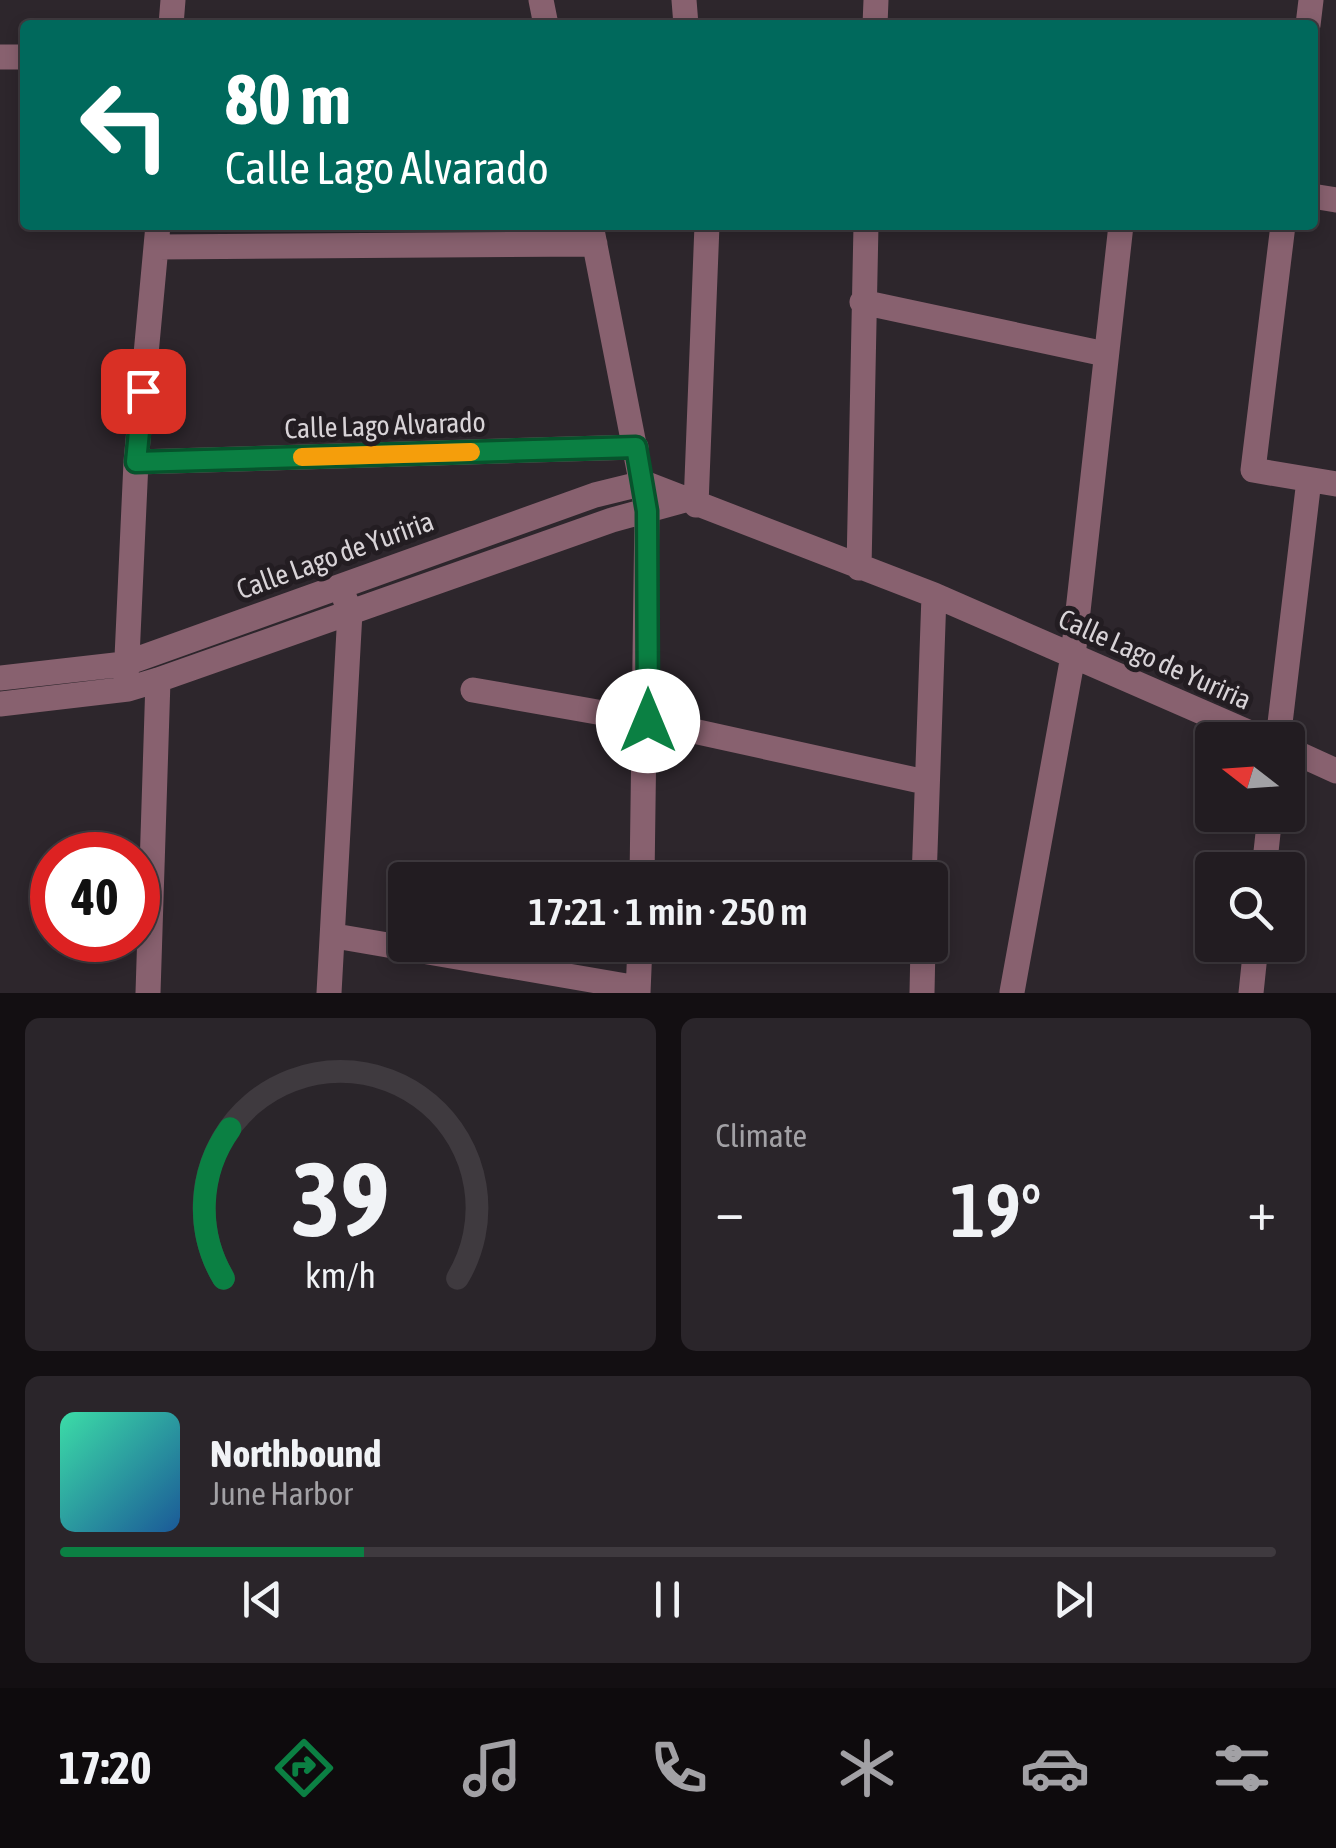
<!DOCTYPE html>
<meta charset="utf-8">
<style>
body{margin:0;font-family:"Asap Condensed",sans-serif;background:#2a252a;color:#f1f3f6;height:100vh;display:flex;flex-direction:column;font-size:38px;white-space:nowrap}
*{box-sizing:border-box;margin:0}
p{font-size:32px;color:#a2a1a5}
.icon{flex:none;width:55px;height:55px;fill:none;stroke:currentColor;stroke-width:2;stroke-linecap:round;stroke-linejoin:round}
.map{position:relative;height:993px;overflow:hidden}
.drawer{display:flex;flex-direction:column;gap:25px;padding:25px;background:#130f12;flex:1}
.drawer>*{flex:none}
.top-card{position:absolute;left:20px;top:20px;width:1298px;height:210px;border-radius:10px;box-shadow:0 5px 15px #0003,0 0 0 2px #3f3a3f;background:#00695c;color:#fff;overflow:hidden}
.needle{width:65px;rotate:287deg}
.fabs{position:absolute;left:1195px;top:722px;display:grid;gap:20px}
.fabs a{display:grid;place-items:center;width:110px;height:110px;border-radius:10px;background:#221c21;box-shadow:0 5px 15px #0003,0 0 0 2px #3f3a3f;font-size:50px}
.speed{position:absolute;left:30px;top:832px;display:flex;gap:20px;font-size:50px;font-weight:700;text-align:center}
.speed>*{display:grid;place-content:center;width:130px;height:130px;border-radius:50%;background:#221c21;box-shadow:0 5px 15px #0003,0 0 0 2px #3f3a3f;line-height:1}
.speed .limit{border:15px solid #d22;background:#fff;color:#111}
.pin{position:absolute;display:grid;place-items:center;width:85px;height:85px;color:#fff;margin:-42px;border-radius:20px;box-shadow:0 5px 15px #0006}
.me{position:absolute;width:110px;margin:-55px;rotate:0deg;stroke-linejoin:round;filter:drop-shadow(0 0 8px #0008)}
.turn{display:flex;align-items:center;gap:35px;height:210px;padding:0 40px;font-size:45px}
.turn .icon{width:130px;height:130px;stroke-width:2.5}
.turn b{display:block;font-size:70px;line-height:85px}
.big{font-size:75px;font-weight:600;line-height:1.1}
.drawer .tile{flex:1;display:flex;flex-direction:column;justify-content:center;gap:15px;min-width:0;padding:0 35px;border-radius:15px;background:#2a252a}
.drawer .dial{align-items:center;gap:0}
.dial svg{height:260px;overflow:visible;fill:none;stroke:#3f3a3f;stroke-width:7;stroke-linecap:round;text-anchor:middle}
.dial text{fill:#f1f3f6;stroke:none}
.song{display:flex;align-items:center;gap:30px}
.cover{width:120px;height:120px;border-radius:15px;background:linear-gradient(135deg,hsl(160 70% 55%),hsl(210 70% 35%))}
.played{height:10px;border-radius:5px;background:linear-gradient(90deg,#0b8043 25%,#3f3a3f 25%)}
.keys{display:flex;justify-content:space-around;direction:ltr}
.heat{display:flex;justify-content:space-between;align-items:center;font-size:55px;direction:ltr}
.drawer .tiles{flex:1;display:grid;gap:25px;grid-template-columns:1fr 1fr}
.tile:last-child{grid-column:span 2}
.trip{position:absolute;left:388px;top:862px;width:560px;height:100px;border-radius:10px;background:#221c21;box-shadow:0 5px 15px #0003,0 0 0 2px #3f3a3f;font-weight:600;line-height:100px;text-align:center}
.tab-bar{display:flex;height:160px;justify-content:space-around;align-items:center;background:#0e0b0d;color:#a2a1a5}
.tab-bar .icon{width:70px;height:70px}
.tab-bar .on{color:#0b8043}
.tab-bar b{font-size:45px;color:#f1f3f6}
.map>svg:first-child{display:block}
.lines{fill:none;stroke-linecap:round;stroke-linejoin:round}
.minor{stroke:#88616f;stroke-width:25}
.route-casing{stroke:#07532c;stroke-width:25}
.route{stroke:#0b8043;stroke-width:18}
.slow{stroke:#f59e0b;stroke-width:18}
.labels{text-anchor:middle;stroke-width:10;stroke-linejoin:round;paint-order:stroke}
.street-label{font-size:28px;fill:#d8d3d7;stroke:#231d22}
</style>
<div class="map">
<svg width="1336" height="993" viewBox="0 0 1336 993">
<rect width="100%" height="100%" fill="#2d262c"/>
<g class="lines">
<!-- minor -->
<path class="minor" d="M541,0L546,25
M684,0L686,25
M171,25L173,0
M875,25L876,0
M1308,25L1311,0
M0,57H25
M1312,196L1336,200
M591,225L647,511L642,880
M1283,225L1253,470L1336,484
M157,247L595,244
M862,302L1105,354
M136,462L636,447
M696,505L707,225
M859,568L866,225
M0,678L124,664L595,495L644,483L934,595L1266,740
M126,679L136,462L158,225
M473,690L648,721L925,782
M0,704L128,689L158,680L612,520L685,500
M1278,740L1309,480
M1288,749L1336,771
M1264,870L1270,815
M924,880L934,595
M335,936L638,988
M1012,992L1073,656L1121,225
M148,993L158,680
M329,993L350,612L345,599
M638,993L640,945
M922,993L923,945
M1251,993L1256,945"/>
</g>
<g class="lines">
<defs>
<path id="route" d="M143,391L136,462L636,447L647,511L648,721"/>
</defs>
<!-- route casing -->
<use href="#route" class="route-casing"/>
<!-- route -->
<use href="#route" class="route"/>
<!-- slow -->
<path class="slow" d="M302,457L471,452"/>
</g>
<g class="labels">
<!-- street labels -->
<g class="street-label">
<text transform="translate(385 425) rotate(-2)" y="10">Calle Lago Alvarado</text>
<text transform="translate(335 555) rotate(-20)" y="10">Calle Lago de Yuriria</text>
<text transform="translate(1155 659) rotate(24)" y="10">Calle Lago de Yuriria</text>
</g>
</g>
</svg>
<div class="fabs">
<a><svg class="needle" viewBox="-14 -14 28 28"><path d="M0-13l5 13h-10z" fill="#e53935"/><path d="M0 13l5-13h-10z" fill="#a2a1a5"/></svg></a>
<a><svg class="icon" aria-label="search" viewBox="0 0 24 24"><circle cx="10" cy="10" r="6"/><path d="M15 15l6 6"/></svg></a>
</div>
<div class="speed"><div class="limit">40</div></div>
<div class="pin" style="left:143px;top:391px;background:#d93025"><svg class="icon" aria-label="arrive" viewBox="0 0 24 24"><path d="M6 21V4h12l-3 4 3 4H6"/></svg></div>
<svg class="me" style="left:648px;top:721px" viewBox="-20 -20 40 40"><circle r="19" fill="#fff"/><path d="M0-13L10 11 0 6-10 11z" fill="#0b8043"/></svg>
<div class="trip">17:21 · 1 min · 250 m</div>
<div class="top-card">
<div class="turn"><svg class="icon" aria-label="left" viewBox="0 0 24 24"><path d="M17 20v-9H6M10 6l-5 5 5 5"/></svg><div><b>80 m</b>Calle Lago Alvarado</div></div>
</div>
</div>
<section class="drawer">
<div class="tiles">
<div class="tile dial"><svg viewBox="0 0 100 80">
<path d="M14 69A42 42 0 1 1 86 69"/>
<path d="M14 69A42 42 0 0 1 16 23" stroke="#0b8043"/>
<text x="50" y="56" font-size="32" font-weight="700">39</text>
<text x="50" y="72" font-size="11">km/h</text>
</svg></div>
<div class="tile"><p>Climate</p>
<div class="heat"><a>−</a><b class="big">19°</b><a>+</a></div>
</div>
<div class="tile">
<div class="song"><i class="cover"></i><div><b>Northbound</b><p>June Harbor</p></div></div>
<div class="played"></div>
<div class="keys"><svg class="icon" aria-label="previous" viewBox="0 0 24 24"><path d="M18 5L8 12l10 7zM5 5v14"/></svg><svg class="icon" aria-label="pause" viewBox="0 0 24 24"><path d="M8 5v14M16 5v14"/></svg><svg class="icon" aria-label="next" viewBox="0 0 24 24"><path d="M6 5l10 7-10 7zM19 5v14"/></svg></div>
</div>
</div>
</section>
<nav class="tab-bar">
<b>17:20</b>
<svg class="icon on" aria-label="directions" viewBox="0 0 24 24"><path d="M12 3l9 9-9 9-9-9zM9 14v-3h6M13 9l2 2-2 2"/></svg>
<svg class="icon" aria-label="music" viewBox="0 0 24 24"><path d="M9 18V5l10-2v13"/><circle cx="6" cy="18" r="3"/><circle cx="16" cy="16" r="3"/></svg>
<svg class="icon" aria-label="phone" viewBox="0 0 24 24"><path d="M5 4h4l2 5-3 2q2 4 5 5l2-3 5 2v4C11 20 4 13 5 4z"/></svg>
<svg class="icon" aria-label="climate" viewBox="0 0 24 24"><path d="M12 3v18M4 7l16 10M4 17L20 7"/></svg>
<svg class="icon" aria-label="car" viewBox="0 0 24 24"><path d="M5 17H2v-5l4-1 3-4h7l3 4 3 1v5h-3M9 17h6M6 11h13"/><circle cx="7" cy="17" r="2"/><circle cx="17" cy="17" r="2"/></svg>
<svg class="icon" aria-label="filters" viewBox="0 0 24 24"><path d="M4 7h16M4 17h16"/><circle cx="9" cy="7" r="2"/><circle cx="15" cy="17" r="2"/></svg>
</nav>
